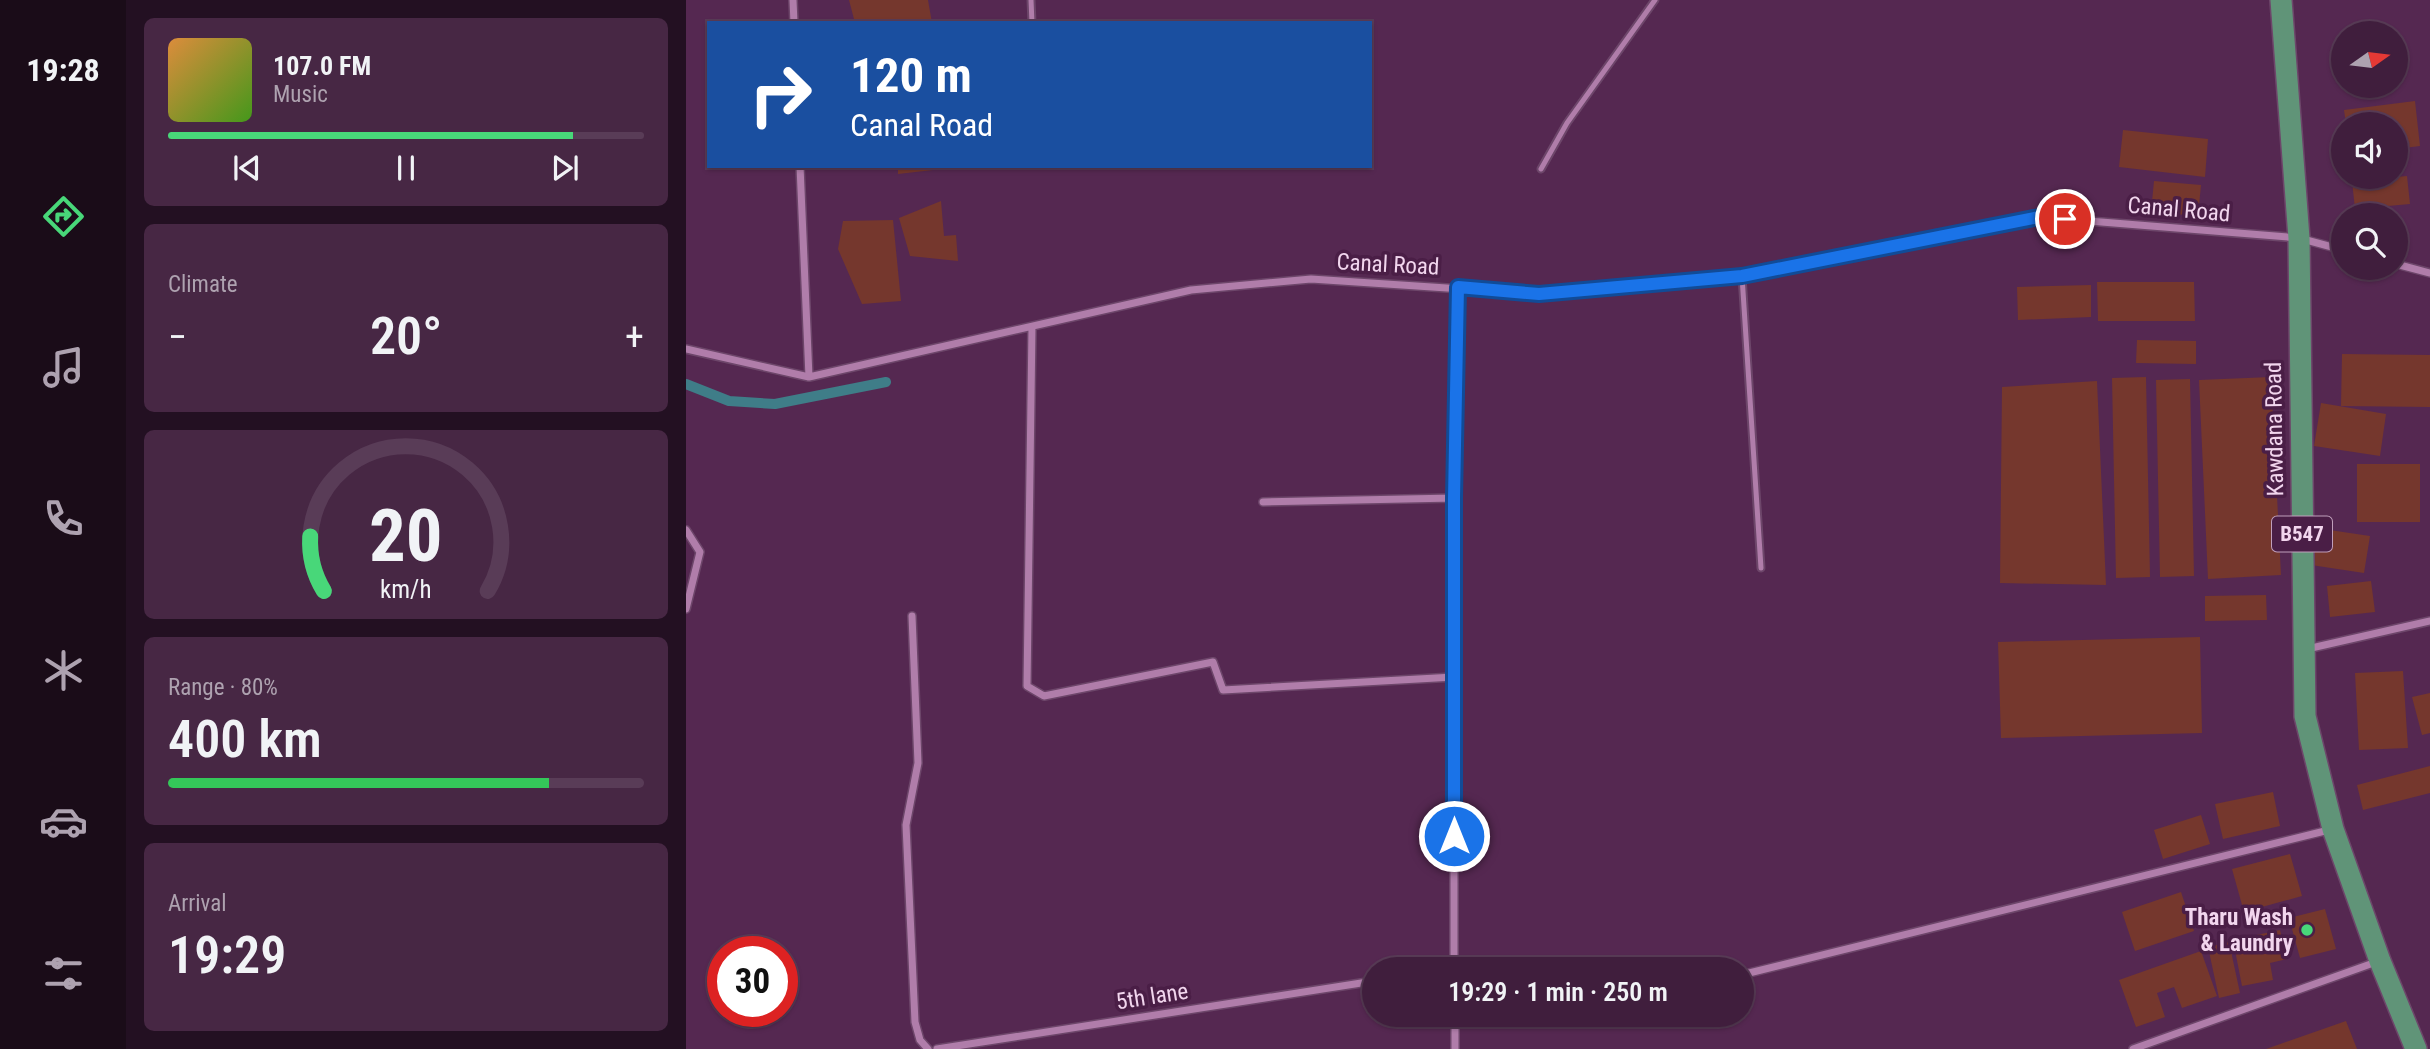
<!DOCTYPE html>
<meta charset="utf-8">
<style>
body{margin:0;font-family:"Roboto Condensed",sans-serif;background:#472744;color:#f1f3f6;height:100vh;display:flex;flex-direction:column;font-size:26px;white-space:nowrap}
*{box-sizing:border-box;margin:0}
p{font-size:23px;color:#aea2b0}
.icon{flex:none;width:38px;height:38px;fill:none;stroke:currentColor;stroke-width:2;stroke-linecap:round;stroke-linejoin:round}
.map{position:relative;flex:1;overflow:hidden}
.panel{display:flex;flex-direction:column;gap:18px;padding:18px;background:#231022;width:560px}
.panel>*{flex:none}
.guide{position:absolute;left:21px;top:21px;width:665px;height:147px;border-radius:0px;box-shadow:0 2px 5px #0004,0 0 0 2px #593c57;background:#1a4fa0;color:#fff;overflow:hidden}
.needle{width:46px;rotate:76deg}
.controls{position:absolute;left:1645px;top:21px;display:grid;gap:14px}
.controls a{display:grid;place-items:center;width:77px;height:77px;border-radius:50%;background:#401e3d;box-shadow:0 2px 5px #0004,0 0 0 2px #593c57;font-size:35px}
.speed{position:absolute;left:21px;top:936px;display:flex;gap:14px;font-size:35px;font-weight:700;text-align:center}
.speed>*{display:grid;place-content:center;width:91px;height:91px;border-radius:50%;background:#401e3d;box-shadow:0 2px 5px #0004,0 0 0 2px #593c57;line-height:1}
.speed .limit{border:10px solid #d22;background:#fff;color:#111}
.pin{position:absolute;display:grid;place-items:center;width:60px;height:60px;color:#fff;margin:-30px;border:4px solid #fff;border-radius:50%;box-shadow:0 2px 7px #0007}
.me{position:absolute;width:77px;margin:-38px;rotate:0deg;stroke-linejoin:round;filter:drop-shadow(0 0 5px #0008)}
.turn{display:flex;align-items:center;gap:24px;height:147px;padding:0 28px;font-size:32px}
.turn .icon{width:91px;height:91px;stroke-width:2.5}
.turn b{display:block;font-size:49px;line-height:60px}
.big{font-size:52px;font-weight:600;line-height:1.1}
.panel .tile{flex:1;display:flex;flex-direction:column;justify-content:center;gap:10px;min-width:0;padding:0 24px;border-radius:10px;background:#472744}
.panel .dial{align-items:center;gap:0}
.dial svg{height:182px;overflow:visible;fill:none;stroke:#593c57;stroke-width:7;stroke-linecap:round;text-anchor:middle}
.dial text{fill:#f1f3f6;stroke:none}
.song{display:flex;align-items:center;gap:21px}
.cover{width:84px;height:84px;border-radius:10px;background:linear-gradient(135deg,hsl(30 70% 55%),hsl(100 70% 35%))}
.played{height:7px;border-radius:4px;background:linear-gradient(90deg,#48d779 85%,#593c57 85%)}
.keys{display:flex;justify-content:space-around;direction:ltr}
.heat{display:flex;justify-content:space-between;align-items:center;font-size:38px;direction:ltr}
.charge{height:10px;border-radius:5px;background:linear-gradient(90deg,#34c759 80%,#593c57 0)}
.trip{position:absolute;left:676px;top:957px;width:392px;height:70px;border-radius:35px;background:#401e3d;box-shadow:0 2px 5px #0004,0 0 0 2px #593c57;font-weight:600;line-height:70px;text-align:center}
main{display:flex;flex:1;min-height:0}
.menu{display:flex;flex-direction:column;width:126px;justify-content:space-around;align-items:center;background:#1a0c18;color:#aea2b0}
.menu .icon{width:49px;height:49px}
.menu .current{color:#48d779}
.menu b{font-size:32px;color:#f1f3f6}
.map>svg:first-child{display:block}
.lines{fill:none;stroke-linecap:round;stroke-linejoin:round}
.stream{stroke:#3f7d88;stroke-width:10}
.building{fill:#75372d}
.lane-casing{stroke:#6d466a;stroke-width:9}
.street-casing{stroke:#6d466a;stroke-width:10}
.primary-casing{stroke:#6d466a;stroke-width:24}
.lane{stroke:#b07daa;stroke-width:5}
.street{stroke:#b07daa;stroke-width:7}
.primary{stroke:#609478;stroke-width:21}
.route-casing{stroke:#114b97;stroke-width:18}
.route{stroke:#1a73e8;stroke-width:12}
.poi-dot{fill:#48d779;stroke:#4a1e46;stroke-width:2.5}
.labels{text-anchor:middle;stroke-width:7;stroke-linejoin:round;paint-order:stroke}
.shield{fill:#4a1e46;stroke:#c09fbc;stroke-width:2}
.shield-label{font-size:21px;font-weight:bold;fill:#f2d6ee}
.street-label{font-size:23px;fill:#f2d6ee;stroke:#4a1e46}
.poi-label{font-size:23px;font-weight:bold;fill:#f2d6ee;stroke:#4a1e46;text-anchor:end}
</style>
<main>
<nav class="menu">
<b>19:28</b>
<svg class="icon current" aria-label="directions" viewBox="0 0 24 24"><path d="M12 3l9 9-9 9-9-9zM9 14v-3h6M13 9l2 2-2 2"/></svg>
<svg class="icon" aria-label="music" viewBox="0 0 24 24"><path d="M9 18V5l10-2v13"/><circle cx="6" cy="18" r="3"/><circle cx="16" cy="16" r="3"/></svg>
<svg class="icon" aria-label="phone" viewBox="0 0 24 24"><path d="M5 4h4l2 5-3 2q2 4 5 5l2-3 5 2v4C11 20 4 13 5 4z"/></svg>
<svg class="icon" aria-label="climate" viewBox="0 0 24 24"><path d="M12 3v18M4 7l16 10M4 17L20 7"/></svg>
<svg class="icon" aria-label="car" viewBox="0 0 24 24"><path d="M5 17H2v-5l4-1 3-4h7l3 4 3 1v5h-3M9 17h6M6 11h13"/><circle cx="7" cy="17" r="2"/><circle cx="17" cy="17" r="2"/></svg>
<svg class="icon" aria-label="filters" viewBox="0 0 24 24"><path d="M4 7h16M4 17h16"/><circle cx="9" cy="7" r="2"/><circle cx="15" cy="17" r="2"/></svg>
</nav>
<section class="panel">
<div class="tile">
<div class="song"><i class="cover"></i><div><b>107.0 FM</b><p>Music</p></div></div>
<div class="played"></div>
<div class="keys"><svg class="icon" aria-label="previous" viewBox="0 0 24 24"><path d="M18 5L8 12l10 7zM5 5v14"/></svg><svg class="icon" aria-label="pause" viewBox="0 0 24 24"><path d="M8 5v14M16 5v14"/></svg><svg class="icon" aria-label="next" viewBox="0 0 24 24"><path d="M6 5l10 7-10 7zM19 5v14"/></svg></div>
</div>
<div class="tile"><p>Climate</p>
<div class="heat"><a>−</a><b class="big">20°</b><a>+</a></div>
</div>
<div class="tile dial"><svg viewBox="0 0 100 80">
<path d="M14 69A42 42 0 1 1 86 69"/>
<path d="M14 69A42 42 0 0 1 8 45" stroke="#48d779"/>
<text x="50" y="56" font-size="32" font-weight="700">20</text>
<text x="50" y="72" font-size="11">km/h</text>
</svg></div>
<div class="tile"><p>Range · 80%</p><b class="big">400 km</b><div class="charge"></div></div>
<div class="tile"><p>Arrival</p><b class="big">19:29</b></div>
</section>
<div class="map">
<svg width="1744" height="1049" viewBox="0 0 1744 1049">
<rect width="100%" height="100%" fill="#552851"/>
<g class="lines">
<!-- stream -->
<path class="stream" d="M0,384L43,401L89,404L200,382"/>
</g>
<!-- building -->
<path class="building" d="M163,0H242L246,23H169Z
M1729,101L1734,146L1710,149V124H1660L1658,110Z
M1437,130L1522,139L1519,177L1433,167Z
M212,166H247V170L212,174Z
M1721,176L1724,204L1669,209L1666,181Z
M1468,181L1515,185L1512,216L1465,212Z
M255,201L258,236L270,235L272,261L224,256L213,218Z
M207,220L215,301L176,304L152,249L157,221Z
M1411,282H1508L1509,321H1412Z
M1405,285V317L1332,320L1331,287Z
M1451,340L1510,341V364L1450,363Z
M1656,354L1744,355V407L1655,406Z
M1460,377L1464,577L1430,578L1426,378Z
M1585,377L1595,575L1522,579L1513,380Z
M1504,379L1508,576L1474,577L1470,380Z
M1411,381L1420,585L1314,583L1316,387Z
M1635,403L1700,414L1694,456L1628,446Z
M1671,464H1734V522H1671Z
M1630,528L1684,536L1678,573L1625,565Z
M1685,581L1689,612L1644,617L1641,586Z
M1580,595L1581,620L1519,621V596Z
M1514,637L1516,733L1315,738L1312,642Z
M1717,671L1722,748L1673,750L1669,673Z
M1744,693V733L1736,735L1726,697Z
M1744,766V793L1677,810L1671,785Z
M1587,792L1594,826L1537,839L1529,804Z
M1515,815L1524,844L1477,859L1468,830Z
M1604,854L1616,896L1558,912L1546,869Z
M1495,892L1508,931L1449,951L1436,912Z
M1639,909L1650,949L1614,958L1603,918Z
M1594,930L1601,959L1584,963L1587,980L1556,986L1547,940Z
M1543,942L1554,993L1533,998L1522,947Z
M1515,951L1531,996L1496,1008L1488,987L1471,993L1479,1017L1450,1027L1433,980Z
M1660,1021L1671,1049H1580Z"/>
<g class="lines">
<defs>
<path id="lane" d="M345,0L346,23
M855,169L881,123L969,0
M1056,276L1075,568"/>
<path id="street" d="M107,0L108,23
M114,166L123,377
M1710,264L1744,273
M346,327L341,686L358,696L527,662L537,690L768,677
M0,349L123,377L505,290L625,279L853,294L1056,276L1353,217L1613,238L1657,250
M577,502L768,498
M0,530L14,552L0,609
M226,616L232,763L220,825L229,1022L234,1040L242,1049
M1621,649L1744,621
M768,970V498L772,287
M1055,975L1643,830
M769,1015V1049
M251,1049L688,981
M1447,1049L1693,961"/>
<path id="primary" d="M1595,0L1613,238L1619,716L1647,829L1694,961L1730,1049"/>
</defs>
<!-- lane casing -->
<use href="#lane" class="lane-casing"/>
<!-- street casing -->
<use href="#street" class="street-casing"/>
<!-- primary casing -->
<use href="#primary" class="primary-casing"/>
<!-- lane -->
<use href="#lane" class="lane"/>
<!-- street -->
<use href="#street" class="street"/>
<!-- primary -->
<use href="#primary" class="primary"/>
</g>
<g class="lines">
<defs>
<path id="route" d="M768,836V498L772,287L853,294L1056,276L1353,217L1379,219"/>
</defs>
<!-- route casing -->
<use href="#route" class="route-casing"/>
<!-- route -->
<use href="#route" class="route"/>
</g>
<!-- markers -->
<circle class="poi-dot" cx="1621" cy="930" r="7"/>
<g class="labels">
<!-- shield labels -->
<rect class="shield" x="1586" y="516.5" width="60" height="35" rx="5"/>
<g class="shield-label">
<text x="1616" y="541">B547</text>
</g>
<!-- street labels -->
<g class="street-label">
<text transform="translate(1493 209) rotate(5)" y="8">Canal Road</text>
<text transform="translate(702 264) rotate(3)" y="8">Canal Road</text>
<text transform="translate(1588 429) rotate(-91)" y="8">Kawdana Road</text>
<text transform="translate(466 996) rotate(-9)" y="8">5th lane</text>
</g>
<!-- poi labels -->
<g class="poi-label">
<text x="1607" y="925">Tharu Wash<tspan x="1607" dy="26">&amp; Laundry</tspan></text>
</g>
</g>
</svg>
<div class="controls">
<a><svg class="needle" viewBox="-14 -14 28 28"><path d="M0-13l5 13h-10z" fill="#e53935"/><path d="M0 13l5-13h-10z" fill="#aea2b0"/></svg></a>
<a><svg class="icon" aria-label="sound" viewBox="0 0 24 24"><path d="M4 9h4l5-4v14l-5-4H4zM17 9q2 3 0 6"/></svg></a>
<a><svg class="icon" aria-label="search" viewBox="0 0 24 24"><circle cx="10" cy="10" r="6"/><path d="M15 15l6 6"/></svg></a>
</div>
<div class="speed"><div class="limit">30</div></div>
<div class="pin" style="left:1379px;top:219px;background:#d93025"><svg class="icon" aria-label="arrive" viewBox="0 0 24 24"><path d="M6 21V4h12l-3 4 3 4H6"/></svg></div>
<svg class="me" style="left:768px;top:836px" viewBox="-20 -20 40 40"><circle r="17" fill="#1a73e8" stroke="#fff" stroke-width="3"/><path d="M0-11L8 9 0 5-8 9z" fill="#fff"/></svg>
<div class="trip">19:29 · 1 min · 250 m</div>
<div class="guide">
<div class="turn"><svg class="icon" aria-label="right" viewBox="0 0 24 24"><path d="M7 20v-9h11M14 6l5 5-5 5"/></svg><div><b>120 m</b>Canal Road</div></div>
</div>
</div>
</main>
